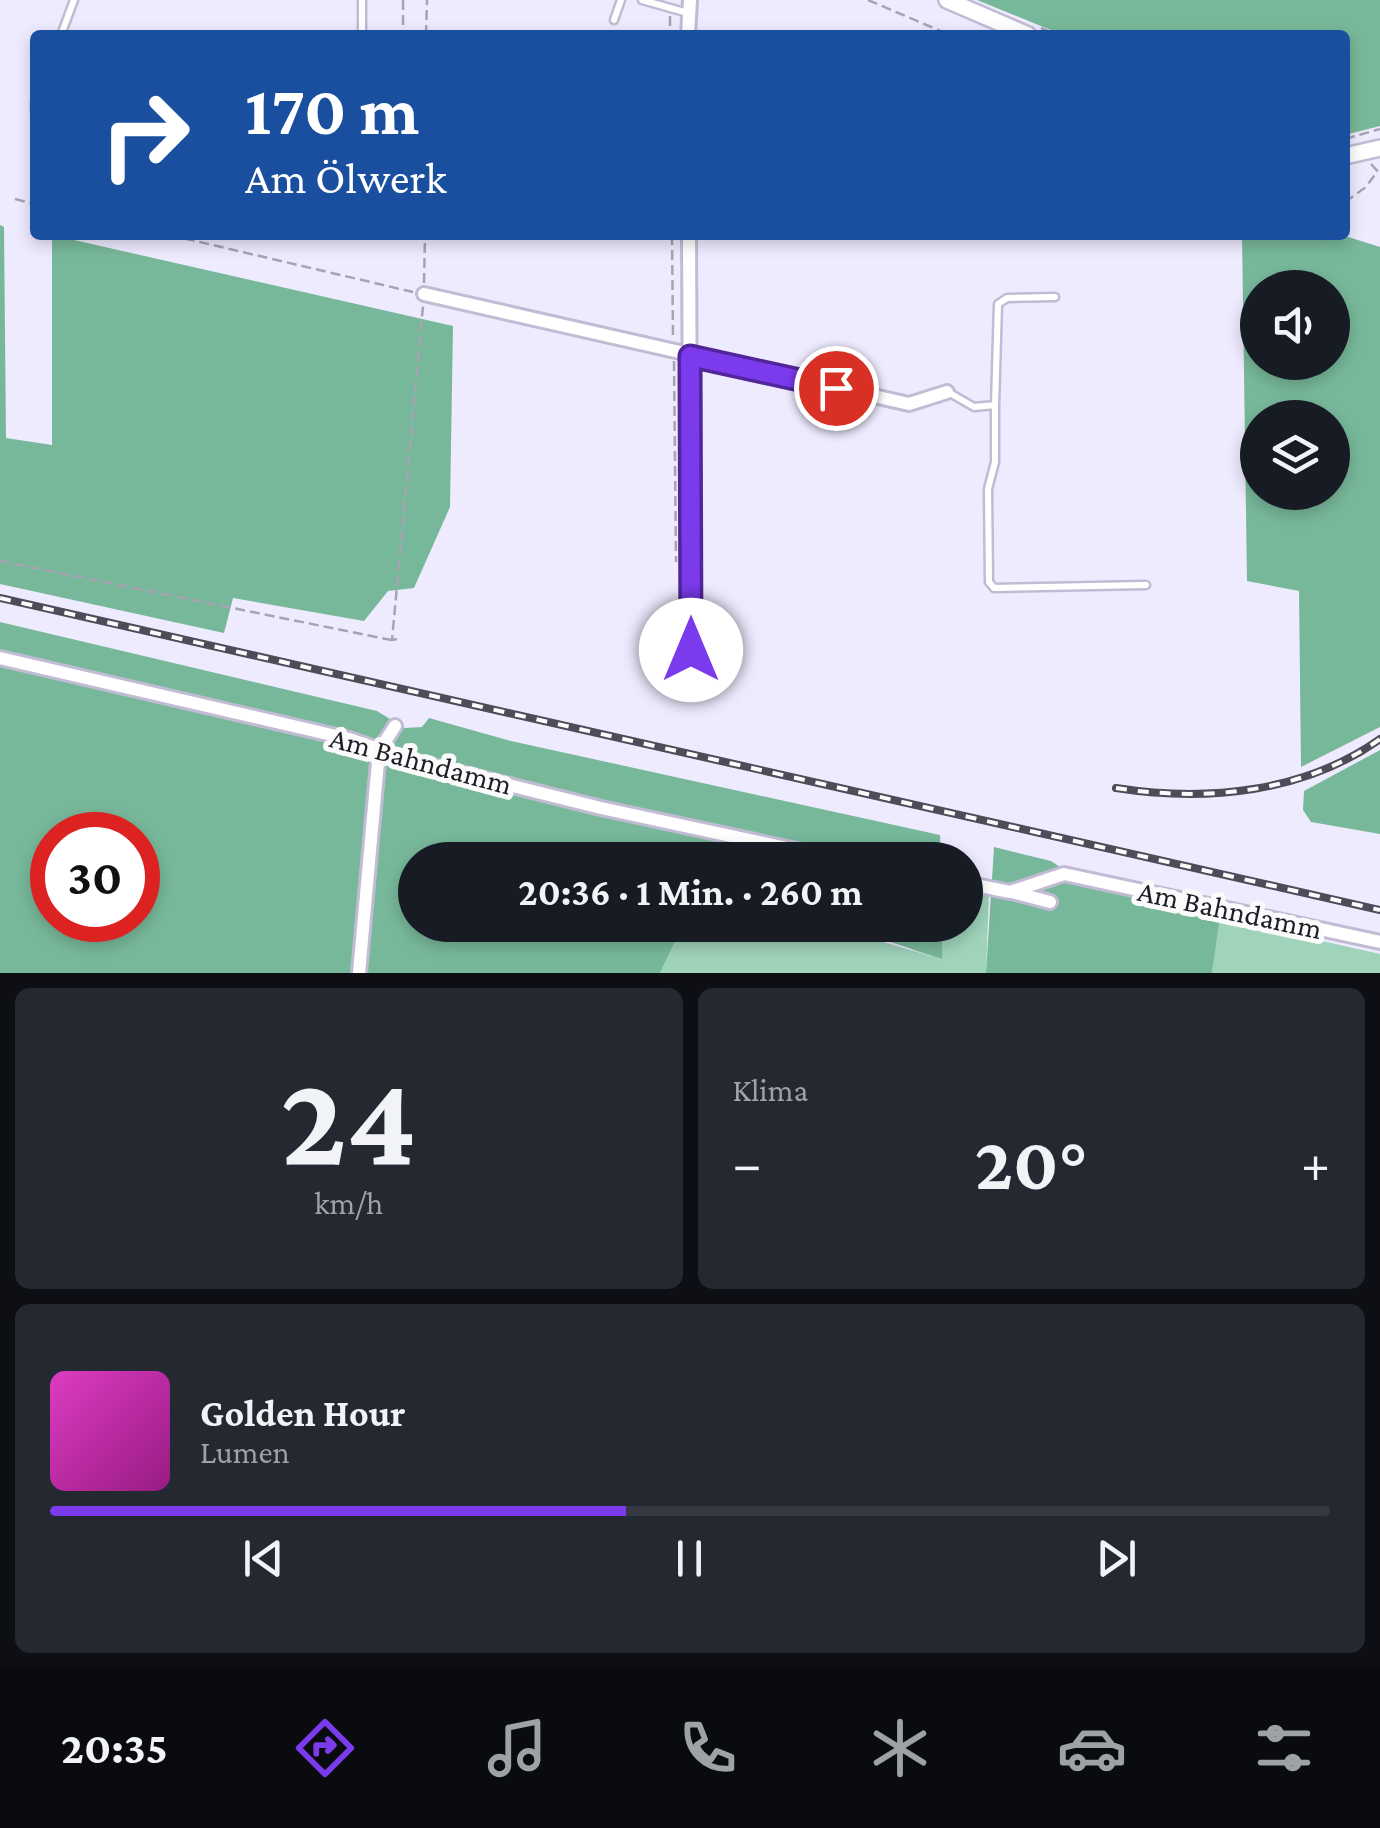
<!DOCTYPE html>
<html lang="de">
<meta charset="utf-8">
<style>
body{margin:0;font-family:"Crimson Pro",serif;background:#242831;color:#f1f3f6;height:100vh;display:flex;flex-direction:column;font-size:38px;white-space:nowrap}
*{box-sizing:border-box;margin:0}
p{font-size:32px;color:#9ea1a6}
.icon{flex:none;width:55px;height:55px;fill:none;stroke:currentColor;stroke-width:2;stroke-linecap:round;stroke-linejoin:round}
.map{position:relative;height:973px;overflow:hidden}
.panel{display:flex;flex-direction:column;gap:15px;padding:15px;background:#0d0f14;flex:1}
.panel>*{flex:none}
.banner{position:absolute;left:30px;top:30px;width:1320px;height:210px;border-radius:10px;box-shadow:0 5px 15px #0003;background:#1a4fa0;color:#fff;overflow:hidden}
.fabs{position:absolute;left:1240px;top:270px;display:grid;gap:20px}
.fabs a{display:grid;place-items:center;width:110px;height:110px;border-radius:50%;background:#171b24;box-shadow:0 5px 15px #0003;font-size:50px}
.speed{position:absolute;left:30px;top:812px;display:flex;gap:20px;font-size:50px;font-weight:700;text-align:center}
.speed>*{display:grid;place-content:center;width:130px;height:130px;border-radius:50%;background:#171b24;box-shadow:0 5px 15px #0003;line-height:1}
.speed .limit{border:15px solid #d22;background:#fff;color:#111}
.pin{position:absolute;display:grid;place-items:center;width:85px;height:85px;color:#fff;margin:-42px;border:5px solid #fff;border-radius:50%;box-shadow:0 2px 10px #0007}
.me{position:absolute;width:110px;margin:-55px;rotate:0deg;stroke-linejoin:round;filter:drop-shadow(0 0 8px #0008)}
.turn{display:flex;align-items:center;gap:35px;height:210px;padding:0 50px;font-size:45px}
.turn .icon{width:130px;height:130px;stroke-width:2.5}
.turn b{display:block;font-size:70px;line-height:85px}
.big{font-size:75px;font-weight:700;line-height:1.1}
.panel .widget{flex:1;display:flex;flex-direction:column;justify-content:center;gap:15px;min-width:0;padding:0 35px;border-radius:15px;background:#242831}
.panel .dial{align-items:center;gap:0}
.dial b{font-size:130px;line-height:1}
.song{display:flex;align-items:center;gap:30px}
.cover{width:120px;height:120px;border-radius:15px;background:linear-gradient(135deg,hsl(310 70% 55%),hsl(310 70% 35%))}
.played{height:10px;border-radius:5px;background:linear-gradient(90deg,#7c3aed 45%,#363941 45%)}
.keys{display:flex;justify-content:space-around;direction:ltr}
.heat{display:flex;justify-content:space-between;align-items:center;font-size:55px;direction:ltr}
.panel .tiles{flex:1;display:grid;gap:15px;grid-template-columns:1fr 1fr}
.widget:last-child{grid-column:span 2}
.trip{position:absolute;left:398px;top:842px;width:585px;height:100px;border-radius:50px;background:#171b24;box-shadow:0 5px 15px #0003;font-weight:700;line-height:100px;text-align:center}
.menu{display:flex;height:160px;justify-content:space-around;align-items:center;background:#090b0e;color:#9ea1a6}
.menu .icon{width:70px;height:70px}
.menu .on{color:#7c3aed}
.menu b{font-size:45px;color:#f1f3f6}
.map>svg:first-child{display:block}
.green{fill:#9fd3ba}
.forest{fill:#78b89a;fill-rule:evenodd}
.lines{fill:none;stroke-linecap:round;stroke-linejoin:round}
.service-casing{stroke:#c1bcd4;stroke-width:11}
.minor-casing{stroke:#c1bcd4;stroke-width:18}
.tertiary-casing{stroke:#c1bcd4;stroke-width:20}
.path{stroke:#a6a3b3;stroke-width:2.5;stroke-dasharray:10 5;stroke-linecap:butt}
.service{stroke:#fff;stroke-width:6}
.minor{stroke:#fff;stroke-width:12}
.tertiary{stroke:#fff;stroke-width:15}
.rail-casing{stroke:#4e4c58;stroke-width:8}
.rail{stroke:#fbfbfb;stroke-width:4;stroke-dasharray:11;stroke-linecap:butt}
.route-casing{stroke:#51269a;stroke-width:25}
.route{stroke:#7c3aed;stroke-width:18}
.labels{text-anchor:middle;stroke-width:10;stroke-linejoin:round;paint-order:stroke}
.street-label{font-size:30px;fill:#1e1c25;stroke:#fbfbfb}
</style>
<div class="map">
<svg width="1380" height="973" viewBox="0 0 1380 973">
<rect width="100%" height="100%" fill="#efebff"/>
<!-- green -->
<path class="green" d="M965,890L989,896L986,973H660L683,925H719L796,940L813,931L839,929L941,959L942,925H965Z
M1220,918L1380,954V973H1212Z"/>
<!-- forest -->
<path class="forest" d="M977,0H1380V126L1345,135V35H1063Z
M0,225L4,227L6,438L52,445V235L453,326L450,507L414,588L388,591L364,621L233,598L224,633L0,584Z
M1242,235H1342L1380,247V727L1301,767L1299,591L1247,581ZM1258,288H1332V362H1258ZM1258,418H1332V492H1258Z
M0,622L377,711L405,728L422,727L429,718L511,741L940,835L941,860H415V925H683L660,973H0ZM52,835H138V920H52Z
M1380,750V834L1311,822L1303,810L1304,791Z
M994,847L1051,861L1090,887L1220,918L1212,973H986Z
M719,925H942V959C897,946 840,916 796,940Z"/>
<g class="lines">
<defs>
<path id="service" d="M642,0L688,13
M614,20L621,0
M61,35L74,0
M362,35V0
M35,103V112
M948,392L974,407L995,405L998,304L1007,298L1055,297
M995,405V462L988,489L989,582L994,588L1146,585"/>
<path id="minor" d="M688,35L690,0
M689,235L691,649
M424,294L909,404L947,392
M0,658L349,739L412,761L601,808L843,860
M965,883L1010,892L1064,874L1380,942
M1012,892L1050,902
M359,973L379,751L395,726"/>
<path id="tertiary" d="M947,0L1028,35
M1345,156L1380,148"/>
</defs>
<!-- service casing -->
<use href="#service" class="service-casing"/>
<!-- minor casing -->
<use href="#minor" class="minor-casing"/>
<!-- tertiary casing -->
<use href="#tertiary" class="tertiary-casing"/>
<!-- path -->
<path class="path" d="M403,0V35
M868,0L950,35
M670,16V35
M1041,28L1058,35
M426,35L427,0
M1345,139L1380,129
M1371,164L1380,174
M15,199L35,204
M1345,202L1366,187L1376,173
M170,235L413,292
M672,235L673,338
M424,283L425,235
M674,361L676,562
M0,561L391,640
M397,639L392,640L423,306"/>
<!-- service -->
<use href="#service" class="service"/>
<!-- minor -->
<use href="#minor" class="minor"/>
<!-- tertiary -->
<use href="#tertiary" class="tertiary"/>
<defs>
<path id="rail" d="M0,598L1380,910
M1116,788C1206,802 1304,793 1380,739"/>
</defs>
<!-- rail casing -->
<use href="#rail" class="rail-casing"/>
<!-- rail -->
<use href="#rail" class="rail"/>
</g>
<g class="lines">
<defs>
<path id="route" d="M691,650L690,356L836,388"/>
</defs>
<!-- route casing -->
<use href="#route" class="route-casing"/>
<!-- route -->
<use href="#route" class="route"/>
</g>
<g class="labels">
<!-- street labels -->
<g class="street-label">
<text transform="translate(421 761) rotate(15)" y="10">Am Bahndamm</text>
<text transform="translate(1230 910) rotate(12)" y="10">Am Bahndamm</text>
</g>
</g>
</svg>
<div class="fabs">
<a><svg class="icon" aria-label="sound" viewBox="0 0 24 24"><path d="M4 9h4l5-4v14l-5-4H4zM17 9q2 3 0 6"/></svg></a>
<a><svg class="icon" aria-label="layers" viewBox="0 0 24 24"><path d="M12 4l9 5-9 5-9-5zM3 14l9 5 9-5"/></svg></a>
</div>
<div class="speed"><div class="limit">30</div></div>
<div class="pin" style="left:836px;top:388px;background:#d93025"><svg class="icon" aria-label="arrive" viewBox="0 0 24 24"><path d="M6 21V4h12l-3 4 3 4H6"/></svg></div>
<svg class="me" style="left:691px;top:650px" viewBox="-20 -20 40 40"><circle r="19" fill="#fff"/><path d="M0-13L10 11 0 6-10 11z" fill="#7c3aed"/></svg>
<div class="trip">20:36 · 1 Min. · 260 m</div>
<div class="banner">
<div class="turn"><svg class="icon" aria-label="right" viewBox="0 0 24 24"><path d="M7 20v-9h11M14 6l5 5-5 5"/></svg><div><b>170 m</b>Am Ölwerk</div></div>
</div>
</div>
<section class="panel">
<div class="tiles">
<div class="widget dial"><b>24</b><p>km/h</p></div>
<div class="widget"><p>Klima</p>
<div class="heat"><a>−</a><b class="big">20°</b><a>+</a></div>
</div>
<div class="widget">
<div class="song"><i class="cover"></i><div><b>Golden Hour</b><p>Lumen</p></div></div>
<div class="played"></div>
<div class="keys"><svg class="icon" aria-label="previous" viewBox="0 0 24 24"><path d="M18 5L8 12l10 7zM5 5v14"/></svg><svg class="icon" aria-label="pause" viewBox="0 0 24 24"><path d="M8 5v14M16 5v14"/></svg><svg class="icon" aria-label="next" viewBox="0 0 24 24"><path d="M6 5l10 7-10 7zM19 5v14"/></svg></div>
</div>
</div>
</section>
<nav class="menu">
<b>20:35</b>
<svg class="icon on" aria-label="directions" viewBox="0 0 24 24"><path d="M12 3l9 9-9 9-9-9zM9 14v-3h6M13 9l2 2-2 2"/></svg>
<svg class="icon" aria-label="music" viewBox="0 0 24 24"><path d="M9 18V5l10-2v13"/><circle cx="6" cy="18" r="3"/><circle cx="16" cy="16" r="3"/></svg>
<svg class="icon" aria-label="phone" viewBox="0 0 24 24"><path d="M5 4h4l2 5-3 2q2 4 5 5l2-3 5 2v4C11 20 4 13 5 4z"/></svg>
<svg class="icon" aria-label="climate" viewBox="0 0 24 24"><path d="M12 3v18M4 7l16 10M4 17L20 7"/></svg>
<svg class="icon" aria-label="car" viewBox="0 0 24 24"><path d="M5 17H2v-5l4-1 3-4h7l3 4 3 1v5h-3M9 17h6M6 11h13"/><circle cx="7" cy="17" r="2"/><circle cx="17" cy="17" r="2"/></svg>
<svg class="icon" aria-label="filters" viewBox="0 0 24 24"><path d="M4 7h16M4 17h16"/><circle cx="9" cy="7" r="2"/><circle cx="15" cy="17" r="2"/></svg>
</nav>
